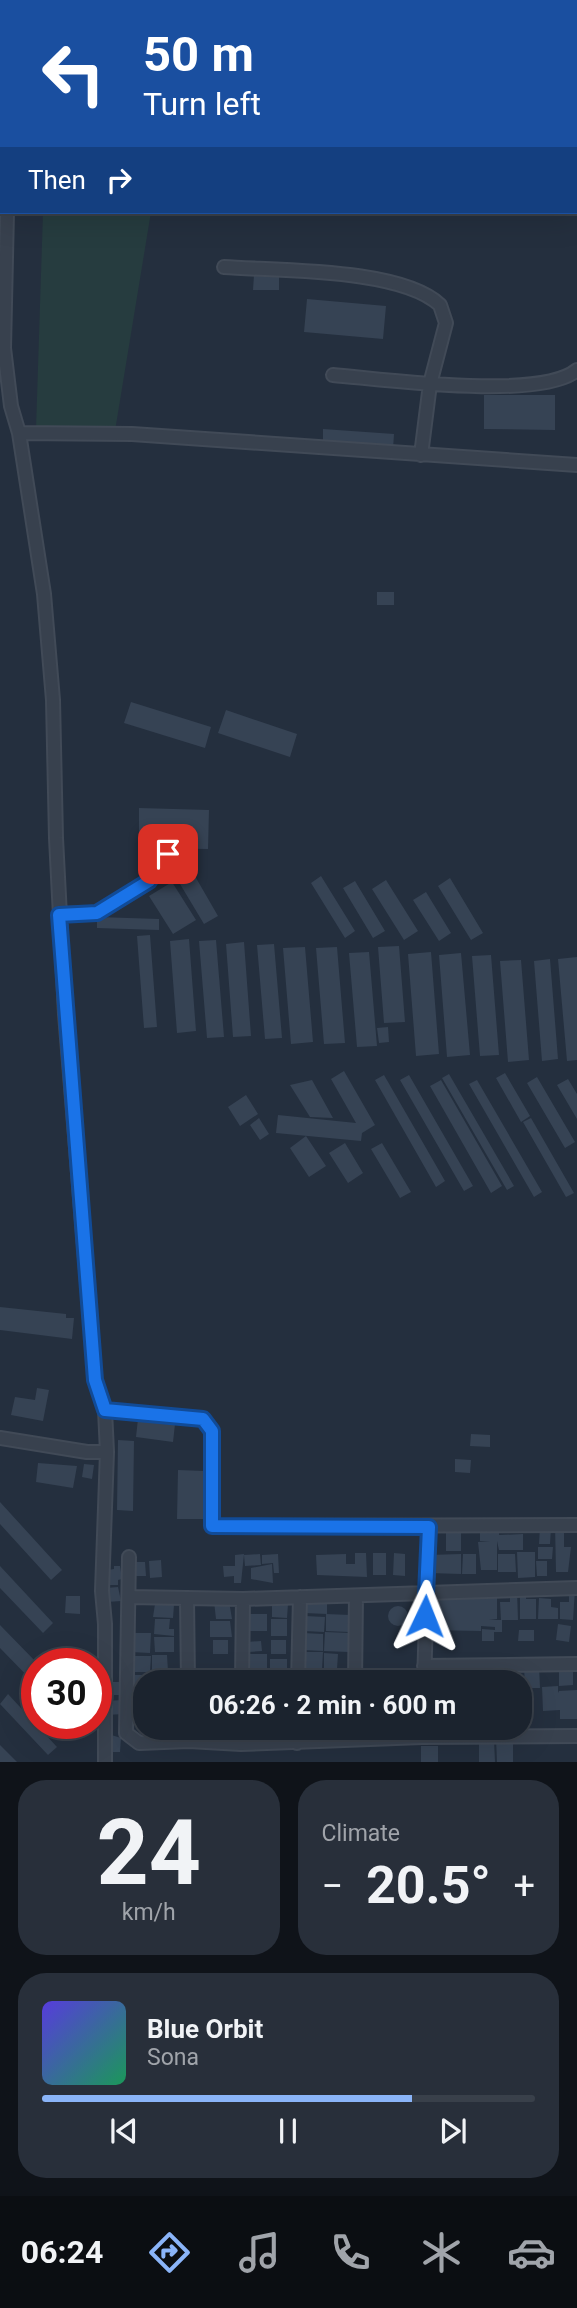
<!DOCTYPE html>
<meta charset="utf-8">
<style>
body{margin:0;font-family:Roboto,sans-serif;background:#282f3a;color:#f1f3f6;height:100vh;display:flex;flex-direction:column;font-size:26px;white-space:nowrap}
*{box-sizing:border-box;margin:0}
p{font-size:23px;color:#a0a4aa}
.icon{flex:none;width:38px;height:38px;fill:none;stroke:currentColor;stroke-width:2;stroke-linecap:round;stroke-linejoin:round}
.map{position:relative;height:1762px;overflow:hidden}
.side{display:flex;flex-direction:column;gap:18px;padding:18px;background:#0f1319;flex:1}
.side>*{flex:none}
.guide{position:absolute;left:0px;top:0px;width:578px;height:214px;box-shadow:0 7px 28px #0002,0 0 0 2px #39404a;background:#1a4fa0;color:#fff;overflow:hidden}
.speed{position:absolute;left:21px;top:1648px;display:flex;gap:14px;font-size:35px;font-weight:700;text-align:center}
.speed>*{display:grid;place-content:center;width:91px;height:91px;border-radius:50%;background:#1b232e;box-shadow:0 7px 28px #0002,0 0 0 2px #39404a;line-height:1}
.speed .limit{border:10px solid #d22;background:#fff;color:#111}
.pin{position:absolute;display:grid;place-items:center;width:60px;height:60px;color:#fff;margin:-30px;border-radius:14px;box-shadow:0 4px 10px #0006}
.me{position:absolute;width:77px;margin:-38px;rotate:2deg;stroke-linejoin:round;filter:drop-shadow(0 0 5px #0008)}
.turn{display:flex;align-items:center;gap:24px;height:147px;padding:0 28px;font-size:32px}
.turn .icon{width:91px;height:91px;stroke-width:2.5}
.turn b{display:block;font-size:49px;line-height:60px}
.then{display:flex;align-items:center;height:66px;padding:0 28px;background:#0003;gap:14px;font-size:26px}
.big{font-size:52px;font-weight:700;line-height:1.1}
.side .card{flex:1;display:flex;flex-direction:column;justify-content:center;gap:10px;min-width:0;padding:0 24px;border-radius:28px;background:#282f3a}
.side .dial{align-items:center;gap:0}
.dial b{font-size:91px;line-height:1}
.song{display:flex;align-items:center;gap:21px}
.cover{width:84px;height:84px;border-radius:10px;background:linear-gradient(135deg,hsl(250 70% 55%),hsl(150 70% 35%))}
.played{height:7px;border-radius:4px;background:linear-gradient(90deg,#8ab4f8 75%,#39404a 75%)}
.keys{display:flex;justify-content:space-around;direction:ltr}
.heat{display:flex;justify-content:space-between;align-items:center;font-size:38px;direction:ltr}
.side .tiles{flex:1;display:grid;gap:18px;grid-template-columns:1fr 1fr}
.card:last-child{grid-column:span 2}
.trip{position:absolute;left:133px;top:1670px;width:399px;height:70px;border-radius:28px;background:#1b232e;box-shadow:0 7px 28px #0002,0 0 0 2px #39404a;font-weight:700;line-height:70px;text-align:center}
.tab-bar{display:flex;height:112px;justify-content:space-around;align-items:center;background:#0b0e12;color:#a0a4aa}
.tab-bar .icon{width:49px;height:49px}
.tab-bar .current{color:#8ab4f8}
.tab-bar b{font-size:32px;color:#f1f3f6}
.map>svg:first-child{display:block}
.green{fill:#263c3f}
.building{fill:#364354}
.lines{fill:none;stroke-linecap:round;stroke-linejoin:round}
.minor-casing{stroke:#414a57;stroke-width:16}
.minor{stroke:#38414e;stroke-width:12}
.route-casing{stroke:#114b97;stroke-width:18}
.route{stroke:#1a73e8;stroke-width:12}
</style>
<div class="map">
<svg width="577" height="1762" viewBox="0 0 577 1762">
<rect width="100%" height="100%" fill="#242f3e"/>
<!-- green -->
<path class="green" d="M43,212H151L115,431L36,429Z"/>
<!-- building -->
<path class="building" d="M254,275L279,276V290H253Z
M307,299L386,306L383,339L304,332Z
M484,395H555V430L484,429Z
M323,429L394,434L393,449L323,445Z
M377,592H394V605H377Z
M131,702L211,727L205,748L124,723Z
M226,710L297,734L290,757L218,733Z
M139,808L209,810L208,849L139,848Z
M192,871L218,916L204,924L177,879Z
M321,876L355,931L345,938L311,883Z
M450,878L483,933L471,940L438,886Z
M386,880L418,931L404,940L372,889Z
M355,881L385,931L373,938L343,888Z
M172,882L196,920L173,934L149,896Z
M426,892L451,933L439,941L413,900Z
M97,917L159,919V930L97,928Z
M150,935L157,1027L144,1028L137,936Z
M189,939L196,1031L177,1033L170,941Z
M216,940L224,1037L207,1038L199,941Z
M244,942L251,1036L233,1037L226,944Z
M274,944L282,1038L265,1039L257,945Z
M399,946L405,1022L384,1023L378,947Z
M305,947L313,1042L291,1044L283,948Z
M337,947L345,1043L324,1044L316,948Z
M369,952L377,1046L357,1047L349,953Z
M431,952L439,1054L416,1056L408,954Z
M461,953L470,1055L447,1057L439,955Z
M491,955L499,1055L480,1056L472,956Z
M577,957V1060L567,1061L558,959Z
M550,959L558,1059L542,1061L534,961Z
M521,960L529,1060L508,1062L500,961Z
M388,1027L389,1042L379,1043L377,1028Z
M344,1071L375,1125L362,1133L361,1141L276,1133L278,1115L356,1123L331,1079Z
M505,1073L530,1116L521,1122L496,1078Z
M449,1074L514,1186L507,1190L442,1078Z
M384,1075L445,1181L436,1187L375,1080Z
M409,1075L473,1186L464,1191L400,1080Z
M537,1077L575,1142L565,1148L527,1083Z
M568,1079L577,1094V1119L557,1085Z
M312,1080L333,1118L310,1117L290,1085Z
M441,1080L502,1186L491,1193L430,1086Z
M477,1080L542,1192L534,1197L469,1084Z
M246,1095L258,1114L240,1126L228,1107Z
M259,1118L269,1134L260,1140L250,1125Z
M531,1118L574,1193L566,1197L523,1122Z
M306,1136L326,1166L309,1177L290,1148Z
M345,1143L363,1173L348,1183L329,1153Z
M382,1143L411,1192L400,1198L371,1149Z
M0,1307L66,1314V1318H74L72,1339L0,1330Z
M37,1388L49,1390L43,1421L11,1415L15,1397L35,1400Z
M138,1419L175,1424L173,1442L136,1437Z
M471,1434L490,1435V1447L470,1446Z
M118,1440L134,1441L133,1511L117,1510Z
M455,1459L471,1460L470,1473L455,1472Z
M38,1463L77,1466L73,1488L36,1482Z
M84,1464L94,1465L92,1479L82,1477Z
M178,1470L204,1471L203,1519H177Z
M0,1502L62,1570L51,1580L0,1524Z
M555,1525H564V1547H571L568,1572H556Z
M446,1527H461V1551H446Z
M480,1527H499V1535L523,1534V1550H499L497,1541V1570H481L478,1542L490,1541H480Z
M540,1527L551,1528L550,1544H539Z
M538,1547H553L552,1559H538Z
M517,1552H535V1577L518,1578Z
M355,1553H366L367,1577L317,1575L316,1555L346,1554V1564H355Z
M373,1553H386V1575H373Z
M394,1553L405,1554V1576L393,1575Z
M244,1554L241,1583H234V1576L224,1577L223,1566H235V1555Z
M260,1554L261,1565L245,1566L244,1555Z
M278,1554L279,1573H274L273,1563L262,1564V1555Z
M461,1554V1574L429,1573V1555Z
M463,1554H476V1574H462Z
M498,1554H515L516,1572H498Z
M161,1560L162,1577L150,1578L149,1561Z
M536,1561H547V1576H537Z
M131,1562H145L146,1576H132Z
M272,1564L273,1583L251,1579V1568Z
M0,1566L53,1623L43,1633L0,1588Z
M114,1566H120L122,1579L118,1580V1585H109L108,1570L114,1569Z
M118,1587L121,1601L107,1602L106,1588Z
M569,1589H575L573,1620L560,1619V1602H569Z
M510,1590L517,1591L518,1620H501L500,1602H510Z
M520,1591H526V1599H536V1619H520Z
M482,1592H497V1619L489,1620H502V1632H494V1641H482V1629L495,1630V1627L481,1626V1631L427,1630V1596L482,1599Z
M66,1596H80V1614L65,1613Z
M304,1598L327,1599V1614L304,1613Z
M539,1598L551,1599V1607L558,1608V1619H538Z
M214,1601H229L232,1619H216Z
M155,1604L174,1605L173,1618L153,1617Z
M272,1604H288L287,1618L272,1617Z
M388 1616a10 10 0 1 1 20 0a10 10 0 1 1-20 0Z
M247,1614H267V1631H247Z
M326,1614L350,1615L349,1632L326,1631Z
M305,1616L325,1617L324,1632L304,1631Z
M155,1619H170L169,1629H174V1636L154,1634Z
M271,1619H287V1636H271Z
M210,1621H230L232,1637H210Z
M558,1624L571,1626L569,1642L556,1640Z
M0,1625L37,1663V1686L0,1648Z
M519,1630H534V1641H518Z
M325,1632L349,1633V1652L324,1651Z
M132,1633H151L150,1653L131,1652Z
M303,1633L323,1634V1651L303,1650Z
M154,1637H174V1652H155Z
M213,1640H228V1654H213Z
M271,1640H286V1654H271Z
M261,1641L262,1651L248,1652L247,1642Z
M304,1652H323L322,1669L304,1668Z
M324,1653L338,1654L337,1669H324Z
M246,1654H267V1669H246Z
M152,1655H167L168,1671H152Z
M134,1656H151L150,1672H133Z
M270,1659H287V1672H273V1675H289V1682H266V1673H270Z
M524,1666H539L540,1688H525Z
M460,1667L461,1682H438V1668Z
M466,1667H482L481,1680L466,1679Z
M494,1667L493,1677H501V1682H483V1668Z
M264,1670V1682H245L244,1671Z
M304,1670L320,1671L319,1682H303Z
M559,1670H573V1685L559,1686Z
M322,1671L349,1672L348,1682H322Z
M151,1672H171V1682H151Z
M133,1675H149L145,1691H134Z
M107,1682H122L123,1695H107Z
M558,1686V1693L559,1691L577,1690V1719H560V1710L543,1711L542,1687Z
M8,1694L57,1747L48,1755L0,1704Z
M123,1700L124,1714L106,1715L105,1701Z
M105,1733L121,1738L120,1752H105Z
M496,1738H513V1762H497Z
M479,1740H494L495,1762H479Z
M0,1745L17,1762H0Z
M421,1746H438V1762H421Z"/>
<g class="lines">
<defs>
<path id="minor" d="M31,2V0
M7,212L4,348L11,406L19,433L44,594L53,700L56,838L65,1014L95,1380L105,1410L107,1452L102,1591L105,1624V1762
M224,267C278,271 401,268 440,305L446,323L430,384L421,455
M333,375C382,379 540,401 577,370
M19,433L132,434L577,465
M59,914L97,913L149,881L168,854
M105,1410L203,1419L212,1431V1526L577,1525
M0,1438L87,1452H107
M129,1557L126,1733L139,1743L189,1741L241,1744L422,1737L577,1736
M129,1597L243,1599L577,1588
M187,1598L188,1682
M424,1666L577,1664
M242,1682L243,1599
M298,1682L300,1597
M355,1682L356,1596
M424,1682L429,1527
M297,1743V1727
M241,1744V1727"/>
</defs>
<!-- minor casing -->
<use href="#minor" class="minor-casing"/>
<!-- minor -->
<use href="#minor" class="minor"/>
</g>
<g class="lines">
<defs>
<path id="route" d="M168,854L149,881L97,913L59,915L95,1380L105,1410L203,1419L212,1431V1526L429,1527L425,1616"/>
</defs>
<!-- route casing -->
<use href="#route" class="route-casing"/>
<!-- route -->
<use href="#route" class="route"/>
</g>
</svg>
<div class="speed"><div class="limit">30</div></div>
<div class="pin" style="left:168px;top:854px;background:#d93025"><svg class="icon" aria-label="arrive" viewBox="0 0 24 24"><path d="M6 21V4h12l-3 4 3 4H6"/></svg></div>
<svg class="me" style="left:425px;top:1616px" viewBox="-20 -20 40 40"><path d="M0-17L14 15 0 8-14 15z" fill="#1a73e8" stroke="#fff" stroke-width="4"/></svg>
<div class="trip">06:26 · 2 min · 600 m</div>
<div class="guide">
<div class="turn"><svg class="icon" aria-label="left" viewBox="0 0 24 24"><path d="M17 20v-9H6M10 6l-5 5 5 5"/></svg><div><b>50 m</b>Turn left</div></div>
<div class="then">Then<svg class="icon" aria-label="right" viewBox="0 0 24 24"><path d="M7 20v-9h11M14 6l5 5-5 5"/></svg></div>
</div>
</div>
<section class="side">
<div class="tiles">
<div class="card dial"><b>24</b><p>km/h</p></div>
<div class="card"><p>Climate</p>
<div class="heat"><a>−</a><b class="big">20.5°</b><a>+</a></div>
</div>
<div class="card">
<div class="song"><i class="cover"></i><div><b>Blue Orbit</b><p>Sona</p></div></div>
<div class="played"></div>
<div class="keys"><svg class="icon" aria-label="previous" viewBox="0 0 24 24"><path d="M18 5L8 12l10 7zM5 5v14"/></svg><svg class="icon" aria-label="pause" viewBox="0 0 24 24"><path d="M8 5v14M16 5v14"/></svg><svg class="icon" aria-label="next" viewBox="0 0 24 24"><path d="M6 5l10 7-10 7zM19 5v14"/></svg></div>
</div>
</div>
</section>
<nav class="tab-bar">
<b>06:24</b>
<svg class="icon current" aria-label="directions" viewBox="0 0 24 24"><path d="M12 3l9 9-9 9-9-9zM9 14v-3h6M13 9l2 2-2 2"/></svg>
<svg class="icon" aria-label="music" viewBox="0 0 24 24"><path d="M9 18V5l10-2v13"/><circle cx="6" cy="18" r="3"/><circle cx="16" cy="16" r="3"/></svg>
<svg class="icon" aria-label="phone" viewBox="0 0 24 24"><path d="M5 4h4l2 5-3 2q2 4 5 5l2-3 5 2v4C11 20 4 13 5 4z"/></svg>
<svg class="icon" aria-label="climate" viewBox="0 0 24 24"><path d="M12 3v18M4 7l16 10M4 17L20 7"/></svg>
<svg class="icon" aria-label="car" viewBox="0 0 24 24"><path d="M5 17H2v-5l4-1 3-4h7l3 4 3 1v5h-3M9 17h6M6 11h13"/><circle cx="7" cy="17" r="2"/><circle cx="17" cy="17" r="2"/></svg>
</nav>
